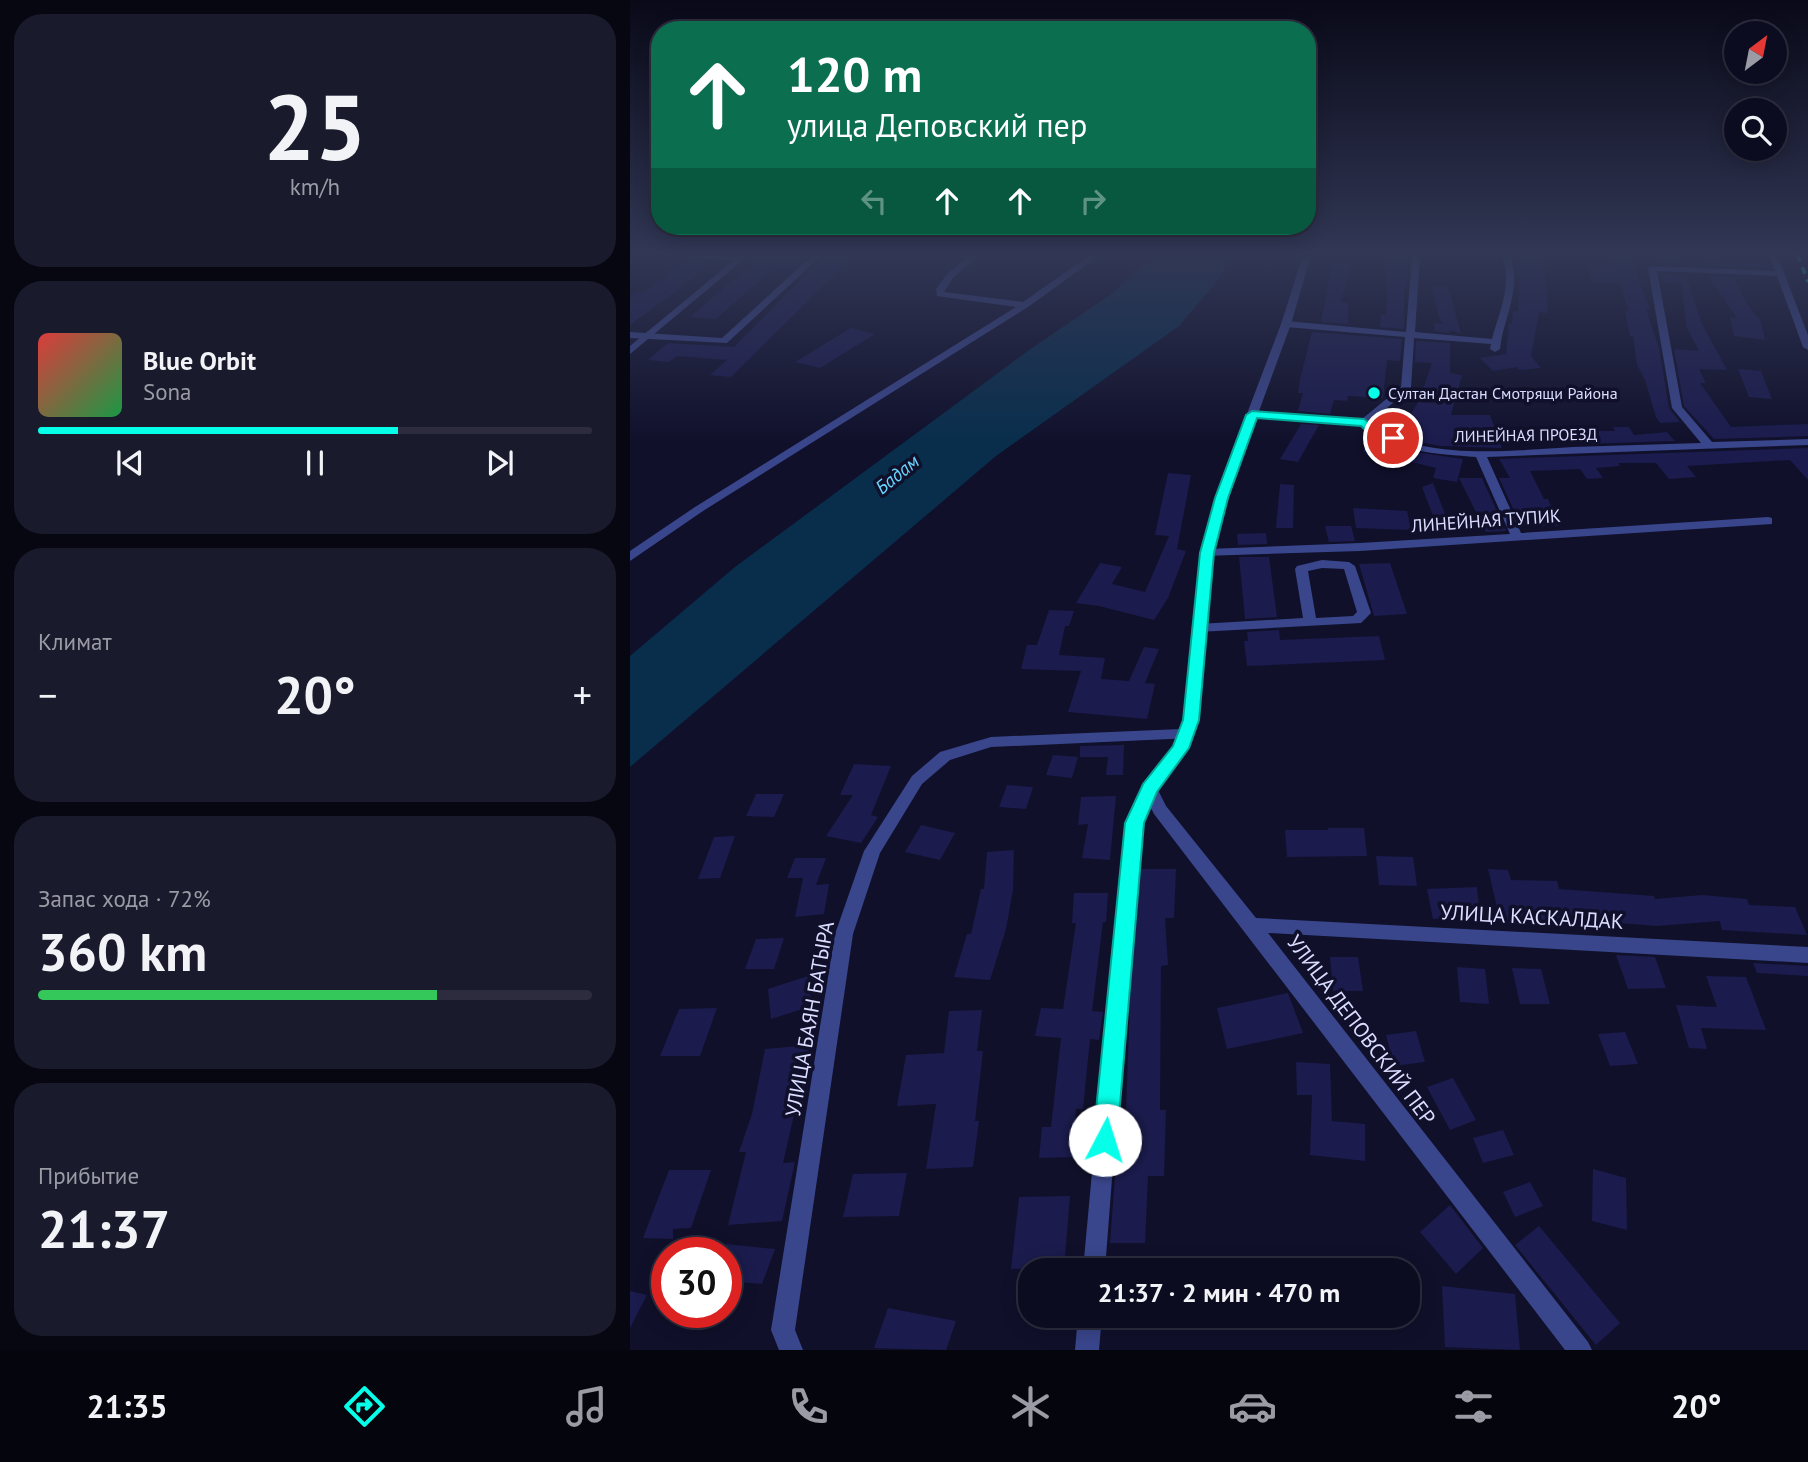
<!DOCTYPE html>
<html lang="ru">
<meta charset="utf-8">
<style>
body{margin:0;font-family:"PT Sans",sans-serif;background:#1a1a2d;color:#f1f3f6;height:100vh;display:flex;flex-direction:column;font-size:26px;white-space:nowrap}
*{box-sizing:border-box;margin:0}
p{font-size:23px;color:#9a9ba5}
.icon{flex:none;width:38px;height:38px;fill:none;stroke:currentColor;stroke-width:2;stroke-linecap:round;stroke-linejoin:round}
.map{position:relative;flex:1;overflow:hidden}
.drawer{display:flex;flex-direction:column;gap:14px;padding:14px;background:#070712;width:630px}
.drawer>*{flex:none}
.top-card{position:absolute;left:21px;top:21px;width:665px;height:214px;border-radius:28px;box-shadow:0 4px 18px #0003,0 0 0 2px #2c2c3e;background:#0b6e4f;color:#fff;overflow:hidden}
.needle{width:46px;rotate:32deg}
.tools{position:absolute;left:1094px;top:21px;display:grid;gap:14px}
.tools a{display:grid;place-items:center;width:63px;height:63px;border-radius:50%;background:#0c0c20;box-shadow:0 4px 18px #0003,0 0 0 2px #2c2c3e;font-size:35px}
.speed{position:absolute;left:21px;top:1237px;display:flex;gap:14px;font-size:35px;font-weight:700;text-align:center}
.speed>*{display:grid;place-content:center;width:91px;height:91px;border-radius:50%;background:#0c0c20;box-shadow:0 4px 18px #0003,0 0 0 2px #2c2c3e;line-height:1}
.speed .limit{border:10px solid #d22;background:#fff;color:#111}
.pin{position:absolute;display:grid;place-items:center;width:60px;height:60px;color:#fff;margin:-30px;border:4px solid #fff;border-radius:50%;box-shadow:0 2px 7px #0007}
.me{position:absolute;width:77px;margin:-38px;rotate:5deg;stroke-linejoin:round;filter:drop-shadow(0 0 5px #0008)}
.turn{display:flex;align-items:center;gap:24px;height:147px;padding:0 21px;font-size:32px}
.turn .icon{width:91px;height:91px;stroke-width:2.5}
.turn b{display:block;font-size:49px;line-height:60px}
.lanes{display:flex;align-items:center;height:66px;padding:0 21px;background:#0003;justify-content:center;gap:35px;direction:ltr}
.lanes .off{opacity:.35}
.big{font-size:52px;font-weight:700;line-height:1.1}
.drawer .card{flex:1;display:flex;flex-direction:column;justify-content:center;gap:10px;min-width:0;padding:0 24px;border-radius:28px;background:#1a1a2d}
.drawer .dial{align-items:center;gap:0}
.dial b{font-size:91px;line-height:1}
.song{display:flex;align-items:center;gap:21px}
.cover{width:84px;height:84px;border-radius:10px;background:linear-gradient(135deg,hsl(0 70% 55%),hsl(140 70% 35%))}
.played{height:7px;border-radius:4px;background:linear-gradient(90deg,#06ffe8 65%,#2c2c3e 65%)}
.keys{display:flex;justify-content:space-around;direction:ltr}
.heat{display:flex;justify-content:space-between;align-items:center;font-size:38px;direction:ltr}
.charge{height:10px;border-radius:5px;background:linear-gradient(90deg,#34c759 72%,#2c2c3e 0)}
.trip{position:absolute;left:388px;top:1258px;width:402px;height:70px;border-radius:28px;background:#0c0c20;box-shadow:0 4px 18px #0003,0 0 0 2px #2c2c3e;font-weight:700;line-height:70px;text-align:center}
.dock{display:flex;height:112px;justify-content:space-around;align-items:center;background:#05050d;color:#9a9ba5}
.dock .icon{width:49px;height:49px}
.dock .active{color:#06ffe8}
.dock b{font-size:32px;color:#f1f3f6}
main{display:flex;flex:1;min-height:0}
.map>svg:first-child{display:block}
.water{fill:#082e4c}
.building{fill:#1b1b4d}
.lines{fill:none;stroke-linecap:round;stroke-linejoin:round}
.minor{fill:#39468c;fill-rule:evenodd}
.tertiary{fill:#39468c;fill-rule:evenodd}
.rail{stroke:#06ffe8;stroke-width:3.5;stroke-dasharray:7 6;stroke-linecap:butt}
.route{fill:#06ffe8;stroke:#04a697;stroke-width:2}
.poi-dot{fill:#06ffe8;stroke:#10102b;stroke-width:2.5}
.labels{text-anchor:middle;stroke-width:7;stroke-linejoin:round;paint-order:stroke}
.far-poi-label{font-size:16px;fill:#daddff;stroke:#10102b;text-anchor:start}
.far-street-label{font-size:16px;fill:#daddff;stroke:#10102b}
.street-label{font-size:18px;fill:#daddff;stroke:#10102b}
.water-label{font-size:19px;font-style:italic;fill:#68d6ff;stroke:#10102b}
.near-street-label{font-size:21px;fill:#daddff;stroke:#10102b}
</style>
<main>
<section class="drawer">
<div class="card dial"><b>25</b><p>km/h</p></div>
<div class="card">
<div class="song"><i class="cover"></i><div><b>Blue Orbit</b><p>Sona</p></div></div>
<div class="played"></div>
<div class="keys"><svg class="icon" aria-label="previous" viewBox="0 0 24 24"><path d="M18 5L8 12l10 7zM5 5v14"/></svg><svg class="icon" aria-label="pause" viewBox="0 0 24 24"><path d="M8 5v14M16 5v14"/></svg><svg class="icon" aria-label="next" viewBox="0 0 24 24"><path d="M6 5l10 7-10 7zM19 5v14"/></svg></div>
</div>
<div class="card"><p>Климат</p>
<div class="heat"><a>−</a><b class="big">20°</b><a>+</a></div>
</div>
<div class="card"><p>Запас хода · 72%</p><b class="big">360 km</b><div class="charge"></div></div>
<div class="card"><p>Прибытие</p><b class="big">21:37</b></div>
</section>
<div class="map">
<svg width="1178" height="1350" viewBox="0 0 1178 1350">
<rect width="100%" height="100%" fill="#10102b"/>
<!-- water -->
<path class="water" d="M524,255H604L588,280L549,326L366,456L0,767V656L105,567L402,348L480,295Z"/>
<!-- building -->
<path class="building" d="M124,255H179L164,269L145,267L86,319L60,317L123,263Z
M195,255H224L101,377L80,375L97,360L47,356L39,362L18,360L38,343L104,347Z
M753,255H779L777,289H774V329L750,327L751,315H756L757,297Z
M887,255H908V259H914L918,313L909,312L901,356L911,368L889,370L887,367L863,371L850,358L876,354L879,324H882L883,311H888L890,280L887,275Z
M974,255H999L1020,309H1016L1029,348L1039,408L1050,422L1030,423L1026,417L1015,380L1007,365L1003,336H1000L995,311H999L989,283L961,281L959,265L985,267Z
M1019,255H1049L1053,265L1024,263Z
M60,257L77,261L68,267L77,268L0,325V296L6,292H14Z
M1066,259L1130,262L1134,268L1070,265Z
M708,260L722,261L711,302L718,303V324L691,322L701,270Z
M1030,274L1056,275L1071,322L1097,370L1069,369L1076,383H1070L1101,427L1178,424V436L1084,439L1054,406L1044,349L1069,351L1056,326L1052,284L1034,283Z
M1078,276L1142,278L1103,277L1119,307L1130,320L1135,340L1104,336L1100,317L1107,318Z
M801,286H818L831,334L820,330V333L804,331L805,323L814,324L810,320Z
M221,328L245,334L190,368L165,362Z
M682,332L772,339L770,361L757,360L753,398L718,396L717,401L704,400L700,414L668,411L673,393H668L670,379Z
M786,341L820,343V373L832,375L821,415H860L872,448L810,446L784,441L758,430L774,413L780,415L789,401L802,363L785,362Z
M1108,369L1131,371L1142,399L1119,397Z
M671,424L689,425L668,462L650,459Z
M983,427H999L1004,435L1037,432L1045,441L955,444L949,431H985Z
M741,435L763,446L764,457L752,454L735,455L737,452H733Z
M1178,448V480L1160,460L1057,466L1066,477L1039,479L1026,463H988L990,466L966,468L973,478L957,479L950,469L900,471L914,499H918L929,526H891L869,478H880L869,459Z
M778,451L833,459L827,482L803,478L806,468L782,462Z
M538,473L561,475L547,549L556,551L538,598L524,620L469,606L446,603L470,563L492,567L482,584L515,592L539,536L525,535Z
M829,478H852L876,531L856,532Z
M803,483L819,524H806L792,487Z
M650,484L664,485L663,528H646Z
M723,508L777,511L781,530L726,528Z
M695,526H721L725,541L699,542Z
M636,533L637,544L608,545L607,534Z
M609,557H639L647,617L615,619Z
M760,563L777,614L744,616L729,564Z
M419,610L444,611L439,626H435L429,655L475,658L471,679L499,681L514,647L529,649L515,683L525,684L517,719L438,712L451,671L391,669L397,645H407Z
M649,630L650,640L749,636L755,660L617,666L614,641H618L617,632Z
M494,745L493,775H476L478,757H450V746Z
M423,755L448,757L442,778L416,775Z
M224,764L261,766L241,815L248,817L231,843L196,836L223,795H210Z
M377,785L403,787L396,809L369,807Z
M126,794H154L144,817L116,816Z
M486,796L480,860L452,858L458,824L448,825L451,797Z
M291,825L325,833L310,860L275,852Z
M698,828H734L737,856L657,857L655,830H698Z
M105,836L90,878L68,879L84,837Z
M384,850L383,890L376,929L360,980L324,977L337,934H341L351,889H354L357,852Z
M746,856L783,857L787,886L749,885Z
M165,858H196L186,885L199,884L194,914L165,917L173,878H157Z
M509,869H546L544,918H535L538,965L531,966L530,1110H536L534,1176H518L515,1243H480L490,1110H496L502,946Z
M858,869L878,870L881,880L927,881L929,889L1024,896L1025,899L1072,895L1117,899L1119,905L1165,907L1177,935L1092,930L1090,921L1027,926L949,920H870Z
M847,887L850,917L803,919L797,889Z
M444,893H478L476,922H473L462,1011L473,1012L469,1040L460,1039L453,1109H446L443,1157L409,1158L412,1127H421L431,1038L405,1036L411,1008L433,1009L446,923H442Z
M154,938L144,969H115L126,939Z
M986,955L1025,957L1036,988L998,989Z
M700,957H728L733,991H703Z
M1123,963L1178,966V976L1127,973Z
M827,967L855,969L859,1004L830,1002Z
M882,968L911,969L920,1004H890Z
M178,976L182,1006L141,1019L138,989Z
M1076,976L1116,977L1136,1030L1071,1028L1077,1049L1059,1048L1046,1005L1087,1007Z
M658,993L673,1033L597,1049L587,1008Z
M87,1008L70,1056H30L49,1009Z
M352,1010L347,1051H353L345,1121H349L343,1167L296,1169L306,1104L267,1106L276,1055L314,1053L319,1011Z
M786,1031L795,1062L764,1066L756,1035Z
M995,1032L1008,1064L980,1066L968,1034Z
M180,1045L153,1163L165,1162L152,1221L98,1225L116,1152H109L122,1114L135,1049Z
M666,1062L700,1064L702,1121L735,1124V1161L680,1155L682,1095H667Z
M823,1078L846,1120L820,1130L797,1087Z
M873,1130L884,1155L853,1163L843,1138Z
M963,1169L996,1178L997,1230L962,1221Z
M39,1170H81L61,1228L43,1229V1239L13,1238Z
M277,1173L269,1216L213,1217L223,1174Z
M900,1182L913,1206L885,1217L873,1192Z
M440,1196L434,1268L381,1269L389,1197Z
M820,1205L853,1248L826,1274L790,1232Z
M909,1226L990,1323L966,1345L885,1245Z
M96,1244L145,1249L132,1284L96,1281Z
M812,1286L885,1294L890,1350L815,1347Z
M0,1291L17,1295L0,1328Z
M258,1308L326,1321L316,1350L244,1348Z"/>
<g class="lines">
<!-- minor -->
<path class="minor" d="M61,255H95L115,259L111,261L65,257Z
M183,255H192L97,343L0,338V332L92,338Z
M340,255H349L323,278L314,292L393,302L460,255H470L398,307L73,511L0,561V551L65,507L386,307L307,296L306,289L317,274Z
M782,255H790L785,332L862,339C869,312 884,282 871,255H879C894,285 873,318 870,349L865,352L860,349L861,344L784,338L781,388L740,422C788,463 884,450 943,447C985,446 1028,444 1071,443L1042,408L1018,268L1022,266L1145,271L1139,255H1147L1178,335V350L1173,347L1147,276L1027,271L1052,407L1082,442L1178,439V445L857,457L891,533L1138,517L1142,518V524L730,551L573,556L571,553L573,550L577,549L730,543L880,534L846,457C807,454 762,452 731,425L622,418L617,415L622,412L732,419L771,387L775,337L656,327L651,324L656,321L776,332Z
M692,560L719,562L725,566L741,613L731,623L568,632L561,628L568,624L673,618L665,569L667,566ZM692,568L714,569L727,612L723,616L686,618L678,571Z
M557,729L562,730L564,734L545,768L528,790L536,806L626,918L1178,947V963L638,933L958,1342L962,1350H935L524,814L520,806L512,823L505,879L475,1270H453L489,879L496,823L514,785L535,760L552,730Z
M448,1316H472L469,1350H445Z"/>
<!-- tertiary -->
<path class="tertiary" d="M110,255H119L0,354V346Z
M673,255H681L661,324L597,498L583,553L569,712L562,738L361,747L320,760L292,784L250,853L223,934L165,1330L173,1350H149L141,1330L205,934L234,851L282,776L310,752L361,737L551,729L555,712L571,553L585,498L651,324Z"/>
<!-- rail -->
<path class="rail" d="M1168,255L1178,282"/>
</g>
<!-- sky -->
<linearGradient id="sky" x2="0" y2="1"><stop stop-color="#090918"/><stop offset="0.57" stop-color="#313755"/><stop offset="1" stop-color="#313755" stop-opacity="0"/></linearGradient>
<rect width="1178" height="444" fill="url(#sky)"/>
<!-- route -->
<path class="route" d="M622,411L734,419L746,428L769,438C758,445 739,435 731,426L627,418L598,498L584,553L569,720L559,748L527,792L514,823L487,1140L483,1148L475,1151L467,1148L463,1140L495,823L513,784L543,746L553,720L570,553L585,498L616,415Z"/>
<!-- markers -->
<circle class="poi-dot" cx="744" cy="393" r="7"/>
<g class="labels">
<!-- far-poi labels -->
<g class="far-poi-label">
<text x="758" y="399">Султан Дастан Смотрящи Района</text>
</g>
<!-- far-street labels -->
<g class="far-street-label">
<text transform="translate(896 435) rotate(-1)" y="6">ЛИНЕЙНАЯ ПРОЕЗД</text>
</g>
<!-- street labels -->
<g class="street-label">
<text transform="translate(856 521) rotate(-4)" y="6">ЛИНЕЙНАЯ ТУПИК</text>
</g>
<!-- water labels -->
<g class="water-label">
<text transform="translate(267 474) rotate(-39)" y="7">Бадам</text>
</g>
<!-- near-street labels -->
<g class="near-street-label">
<text transform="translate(902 917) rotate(3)" y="7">УЛИЦА КАСКАЛДАК</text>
<text transform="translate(180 1019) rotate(-80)" y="7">УЛИЦА БАЯН БАТЫРА</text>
<text transform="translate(731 1030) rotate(53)" y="7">УЛИЦА ДЕПОВСКИЙ ПЕР</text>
</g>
</g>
</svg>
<div class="tools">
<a><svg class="needle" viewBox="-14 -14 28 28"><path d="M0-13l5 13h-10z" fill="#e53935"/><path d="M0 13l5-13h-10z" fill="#9a9ba5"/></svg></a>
<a><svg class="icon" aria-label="search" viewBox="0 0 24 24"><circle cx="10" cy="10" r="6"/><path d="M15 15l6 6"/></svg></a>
</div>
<div class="speed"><div class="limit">30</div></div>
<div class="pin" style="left:763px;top:438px;background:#d93025"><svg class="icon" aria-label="arrive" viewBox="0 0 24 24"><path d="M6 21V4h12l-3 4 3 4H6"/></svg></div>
<svg class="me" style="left:475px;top:1140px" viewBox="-20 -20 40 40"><circle r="19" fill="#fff"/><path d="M0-13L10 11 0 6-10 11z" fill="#06ffe8"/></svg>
<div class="trip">21:37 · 2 мин · 470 m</div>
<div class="top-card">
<div class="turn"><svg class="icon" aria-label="ahead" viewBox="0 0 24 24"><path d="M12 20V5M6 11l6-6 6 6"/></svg><div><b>120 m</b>улица Деповский пер</div></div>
<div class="lanes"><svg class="icon off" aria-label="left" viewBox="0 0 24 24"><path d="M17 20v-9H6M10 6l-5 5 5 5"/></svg><svg class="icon" aria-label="ahead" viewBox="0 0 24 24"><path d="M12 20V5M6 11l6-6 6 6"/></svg><svg class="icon" aria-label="ahead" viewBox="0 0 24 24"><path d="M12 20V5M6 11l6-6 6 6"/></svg><svg class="icon off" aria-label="right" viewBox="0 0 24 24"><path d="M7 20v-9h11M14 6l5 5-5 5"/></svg></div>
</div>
</div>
</main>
<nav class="dock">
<b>21:35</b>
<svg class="icon active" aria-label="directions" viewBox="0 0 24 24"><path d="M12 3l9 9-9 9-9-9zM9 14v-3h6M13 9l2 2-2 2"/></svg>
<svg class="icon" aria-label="music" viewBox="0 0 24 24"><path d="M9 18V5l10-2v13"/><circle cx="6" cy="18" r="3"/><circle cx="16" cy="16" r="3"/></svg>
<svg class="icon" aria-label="phone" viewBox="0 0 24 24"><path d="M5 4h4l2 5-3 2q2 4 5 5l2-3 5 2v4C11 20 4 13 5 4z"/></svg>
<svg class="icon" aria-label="climate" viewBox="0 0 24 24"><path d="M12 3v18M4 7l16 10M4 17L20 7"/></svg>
<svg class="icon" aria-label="car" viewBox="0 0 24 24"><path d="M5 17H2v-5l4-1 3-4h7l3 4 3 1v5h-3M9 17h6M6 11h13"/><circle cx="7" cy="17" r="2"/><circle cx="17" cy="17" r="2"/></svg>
<svg class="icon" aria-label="filters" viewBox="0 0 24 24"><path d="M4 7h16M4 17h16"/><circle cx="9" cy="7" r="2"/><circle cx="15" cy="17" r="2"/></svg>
<b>20°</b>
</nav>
